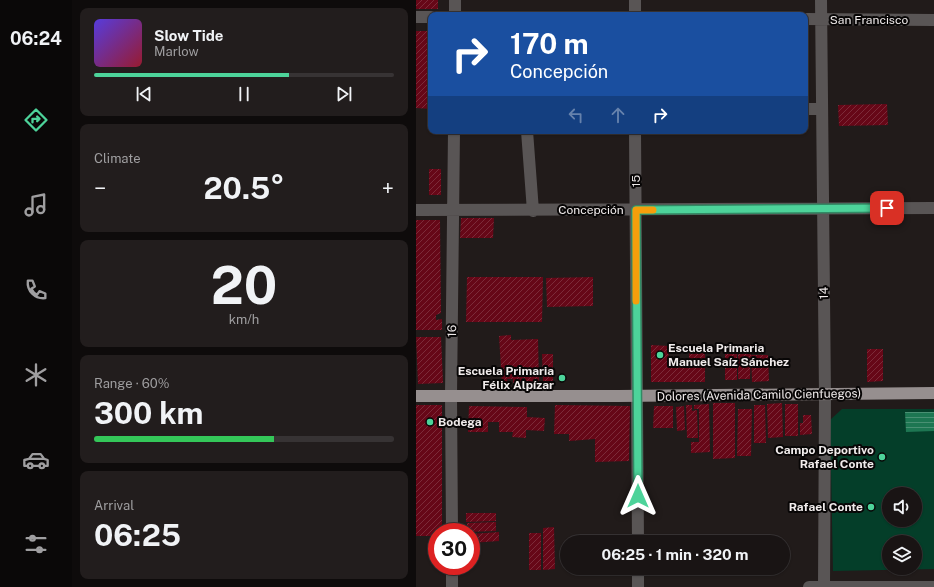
<!DOCTYPE html>
<meta charset="utf-8">
<style>
body{margin:0;font-family:"Public Sans",sans-serif;background:#221d1d;color:#f1f3f6;height:100vh;display:flex;flex-direction:column;font-size:15px;white-space:nowrap}
*{box-sizing:border-box;margin:0}
p{font-size:13px;color:#9f9ea0}
.icon{flex:none;width:22px;height:22px;fill:none;stroke:currentColor;stroke-width:2;stroke-linecap:round;stroke-linejoin:round}
.map{position:relative;flex:1;overflow:hidden}
.panel{display:flex;flex-direction:column;gap:8px;padding:8px;background:#0e0b0b;width:344px}
.panel>*{flex:none}
.hud{position:absolute;left:12px;top:12px;width:380px;height:122px;border-radius:8px;box-shadow:0 1px 3px #0004,0 0 0 1px #373334;background:#1a4fa0;color:#fff;overflow:hidden}
.buttons{position:absolute;left:466px;top:487px;display:grid;gap:8px}
.buttons a{display:grid;place-items:center;width:40px;height:40px;border-radius:50%;background:#191414;box-shadow:0 1px 3px #0004,0 0 0 1px #373334;font-size:20px}
.speed{position:absolute;left:12px;top:523px;display:flex;gap:8px;font-size:20px;font-weight:700;text-align:center}
.speed>*{display:grid;place-content:center;width:52px;height:52px;border-radius:50%;background:#191414;box-shadow:0 1px 3px #0004,0 0 0 1px #373334;line-height:1}
.speed .limit{border:6px solid #d22;background:#fff;color:#111}
.pin{position:absolute;display:grid;place-items:center;width:34px;height:34px;color:#fff;margin:-17px;border-radius:8px;box-shadow:0 2px 6px #0006}
.me{position:absolute;width:44px;margin:-22px;rotate:0deg;stroke-linejoin:round;filter:drop-shadow(0 0 3px #0008)}
.turn{display:flex;align-items:center;gap:14px;height:84px;padding:0 16px;font-size:18px}
.turn .icon{width:52px;height:52px;stroke-width:2.5}
.turn b{display:block;font-size:28px;line-height:34px}
.lanes{display:flex;align-items:center;height:38px;padding:0 16px;background:#0003;justify-content:center;gap:20px;direction:ltr}
.lanes .off{opacity:.35}
.big{font-size:30px;font-weight:700;line-height:1.1}
.panel .card{flex:1;display:flex;flex-direction:column;justify-content:center;gap:6px;min-width:0;padding:0 14px;border-radius:8px;background:#221d1d}
.panel .dial{align-items:center;gap:0}
.dial b{font-size:52px;line-height:1}
.song{display:flex;align-items:center;gap:12px}
.cover{width:48px;height:48px;border-radius:6px;background:linear-gradient(135deg,hsl(250 70% 55%),hsl(350 70% 35%))}
.played{height:4px;border-radius:2px;background:linear-gradient(90deg,#4dd39a 65%,#373334 65%)}
.keys{display:flex;justify-content:space-around;direction:ltr}
.heat{display:flex;justify-content:space-between;align-items:center;font-size:22px;direction:ltr}
.charge{height:6px;border-radius:3px;background:linear-gradient(90deg,#34c759 60%,#373334 0)}
.trip{position:absolute;left:144px;top:535px;width:230px;height:40px;border-radius:20px;background:#191414;box-shadow:0 1px 3px #0004,0 0 0 1px #373334;font-weight:700;line-height:40px;text-align:center}
main{display:flex;flex:1;min-height:0}
.menu{display:flex;flex-direction:column;width:72px;justify-content:space-around;align-items:center;background:#0a0808;color:#9f9ea0}
.menu .icon{width:28px;height:28px}
.menu .current{color:#4dd39a}
.menu b{font-size:18px;color:#f1f3f6}
.map>svg:first-child{display:block}
.garden{fill:#043e29;fill-rule:evenodd}
.water{fill:url(#water-rules)}
.building{fill:url(#building-hatch)}
.lines{fill:none;stroke-linecap:round;stroke-linejoin:round}
.minor{stroke:#595555;stroke-width:12}
.major{stroke:#968f8f;stroke-width:12}
.route-casing{stroke:#328964;stroke-width:10}
.route{stroke:#4dd39a;stroke-width:7}
.slow{stroke:#f59e0b;stroke-width:7}
.poi-dot{fill:#4dd39a;stroke:#080606;stroke-width:1.5}
.labels{text-anchor:middle;stroke-width:4;stroke-linejoin:round;paint-order:stroke}
.street-label{font-size:12px;fill:#f0ebeb;stroke:#080606}
.poi-label{font-size:12px;font-weight:bold;fill:#f0ebeb;stroke:#080606;text-anchor:end}
</style>
<main>
<nav class="menu">
<b>06:24</b>
<svg class="icon current" aria-label="directions" viewBox="0 0 24 24"><path d="M12 3l9 9-9 9-9-9zM9 14v-3h6M13 9l2 2-2 2"/></svg>
<svg class="icon" aria-label="music" viewBox="0 0 24 24"><path d="M9 18V5l10-2v13"/><circle cx="6" cy="18" r="3"/><circle cx="16" cy="16" r="3"/></svg>
<svg class="icon" aria-label="phone" viewBox="0 0 24 24"><path d="M5 4h4l2 5-3 2q2 4 5 5l2-3 5 2v4C11 20 4 13 5 4z"/></svg>
<svg class="icon" aria-label="climate" viewBox="0 0 24 24"><path d="M12 3v18M4 7l16 10M4 17L20 7"/></svg>
<svg class="icon" aria-label="car" viewBox="0 0 24 24"><path d="M5 17H2v-5l4-1 3-4h7l3 4 3 1v5h-3M9 17h6M6 11h13"/><circle cx="7" cy="17" r="2"/><circle cx="17" cy="17" r="2"/></svg>
<svg class="icon" aria-label="filters" viewBox="0 0 24 24"><path d="M4 7h16M4 17h16"/><circle cx="9" cy="7" r="2"/><circle cx="15" cy="17" r="2"/></svg>
</nav>
<section class="panel">
<div class="card">
<div class="song"><i class="cover"></i><div><b>Slow Tide</b><p>Marlow</p></div></div>
<div class="played"></div>
<div class="keys"><svg class="icon" aria-label="previous" viewBox="0 0 24 24"><path d="M18 5L8 12l10 7zM5 5v14"/></svg><svg class="icon" aria-label="pause" viewBox="0 0 24 24"><path d="M8 5v14M16 5v14"/></svg><svg class="icon" aria-label="next" viewBox="0 0 24 24"><path d="M6 5l10 7-10 7zM19 5v14"/></svg></div>
</div>
<div class="card"><p>Climate</p>
<div class="heat"><a>−</a><b class="big">20.5°</b><a>+</a></div>
</div>
<div class="card dial"><b>20</b><p>km/h</p></div>
<div class="card"><p>Range · 60%</p><b class="big">300 km</b><div class="charge"></div></div>
<div class="card"><p>Arrival</p><b class="big">06:25</b></div>
</section>
<div class="map">
<svg width="518" height="587" viewBox="0 0 518 587">
<defs>
<pattern id="water-rules" width="6" height="5" patternUnits="userSpaceOnUse"><rect width="6" height="5" fill="#1d7652"/><path d="M0 2.5h6" fill="none" stroke="#499073"/></pattern>
<pattern id="building-hatch" width="6" height="6" patternUnits="userSpaceOnUse"><rect width="6" height="6" fill="#660717"/><path d="M-1 1l2-2M0 6l6-6M5 7l2-2" fill="none" stroke="#7c2b39"/></pattern>
</defs>
<rect width="100%" height="100%" fill="#211b1a"/>
<!-- garden -->
<path class="garden" d="M426,409H518V569L417,571L414,420ZM473,494H499V520H473ZM473,542H499V568H473Z"/>
<!-- water -->
<path class="water" d="M489,412H518V431L490,432Z"/>
<!-- building -->
<path class="building" d="M0,0H22V9H0Z
M0,31H15V109L0,108Z
M471,104L472,125L423,126L422,105Z
M13,169H25V195H13Z
M45,218H78L77,238H44Z
M0,220H24L25,313L20,315V320L26,319V330H0Z
M51,277H127L126,322H50Z
M177,277V306L131,307L130,278Z
M95,335V340L122,339L123,382L109,383V378H106V383H97V379H91L92,384H86L83,336Z
M0,337H25L27,383L2,384Z
M235,345L253,346L252,364H273V346H289V382H235Z
M451,349H467V381L451,382Z
M126,354H137V381H127Z
M309,354H321V380H309Z
M322,354H335L334,379H322Z
M335,355H352L353,381L336,382Z
M297,403H319V458L297,459Z
M366,403L367,437L352,438L351,404Z
M293,404L294,452L275,453V442H283V409H278V405Z
M369,404H382V436H369Z
M0,405H26V532H21V536H0Z
M139,405L214,406L213,461L179,462V439L153,441V434H138Z
M270,405H276V411L281,410L282,438H271Z
M338,405H349L350,443H338Z
M53,406L111,407V417L129,418L128,431L110,430V438L96,437L97,432H83V422H72V432H52Z
M238,406H257V428H237Z
M268,406L269,430L261,431L260,407Z
M322,409H336L335,456H321Z
M387,415H395L396,434L384,435V423H387Z
M50,513H80V521L50,522Z
M80,522V531L51,532V523Z
M138,527L139,569L127,570V528Z
M83,532V541L55,543V534Z
M113,533H125V570H113Z"/>
<g class="lines">
<!-- minor -->
<path class="minor" d="M219,0V15
M405,0L409,395L408,587
M39,15V0
M0,17H15
M389,19L518,20
M389,109H405
M111,131L117,211
M219,131L222,542
M0,210L518,208
M36,532L35,396L38,131
M36,566V587
M222,568V587
M393,587H518"/>
<!-- major -->
<path class="major" d="M0,396H203L518,393"/>
</g>
<g class="lines">
<defs>
<path id="route" d="M222,496L220,210L471,208"/>
</defs>
<!-- route casing -->
<use href="#route" class="route-casing"/>
<!-- route -->
<use href="#route" class="route"/>
<!-- slow -->
<path class="slow" d="M220,301V210H237"/>
</g>
<!-- markers -->
<g class="poi-dot">
<circle cx="244" cy="355" r="4"/>
<circle cx="146" cy="378" r="4"/>
<circle cx="14" cy="422" r="4"/>
<circle cx="466" cy="457" r="4"/>
<circle cx="455" cy="507" r="4"/>
</g>
<g class="labels">
<!-- street labels -->
<g class="street-label">
<text x="453" y="24">San Francisco</text>
<text transform="translate(220 181) rotate(-90)" y="4">15</text>
<text x="175" y="214">Concepción</text>
<text transform="translate(408 293) rotate(-91)" y="4">14</text>
<text transform="translate(36 331) rotate(-89)" y="4">16</text>
<text transform="translate(343 395) rotate(-1)" y="4">Dolores (Avenida Camilo Cienfuegos)</text>
</g>
<!-- poi labels -->
<g class="poi-label">
<text x="252" y="352" text-anchor="start">Escuela Primaria<tspan x="252" dy="14">Manuel Saíz Sánchez</tspan></text>
<text x="138" y="375">Escuela Primaria<tspan x="138" dy="14">Félix Alpízar</tspan></text>
<text x="22" y="426" text-anchor="start">Bodega</text>
<text x="458" y="454">Campo Deportivo<tspan x="458" dy="14">Rafael Conte</tspan></text>
<text x="447" y="511">Rafael Conte</text>
</g>
</g>
</svg>
<div class="buttons">
<a><svg class="icon" aria-label="sound" viewBox="0 0 24 24"><path d="M4 9h4l5-4v14l-5-4H4zM17 9q2 3 0 6"/></svg></a>
<a><svg class="icon" aria-label="layers" viewBox="0 0 24 24"><path d="M12 4l9 5-9 5-9-5zM3 14l9 5 9-5"/></svg></a>
</div>
<div class="speed"><div class="limit">30</div></div>
<div class="pin" style="left:471px;top:208px;background:#d93025"><svg class="icon" aria-label="arrive" viewBox="0 0 24 24"><path d="M6 21V4h12l-3 4 3 4H6"/></svg></div>
<svg class="me" style="left:222px;top:496px" viewBox="-20 -20 40 40"><path d="M0-17L14 15 0 8-14 15z" fill="#4dd39a" stroke="#fff" stroke-width="4"/></svg>
<div class="trip">06:25 · 1 min · 320 m</div>
<div class="hud">
<div class="turn"><svg class="icon" aria-label="right" viewBox="0 0 24 24"><path d="M7 20v-9h11M14 6l5 5-5 5"/></svg><div><b>170 m</b>Concepción</div></div>
<div class="lanes"><svg class="icon off" aria-label="left" viewBox="0 0 24 24"><path d="M17 20v-9H6M10 6l-5 5 5 5"/></svg><svg class="icon off" aria-label="ahead" viewBox="0 0 24 24"><path d="M12 20V5M6 11l6-6 6 6"/></svg><svg class="icon" aria-label="right" viewBox="0 0 24 24"><path d="M7 20v-9h11M14 6l5 5-5 5"/></svg></div>
</div>
</div>
</main>
